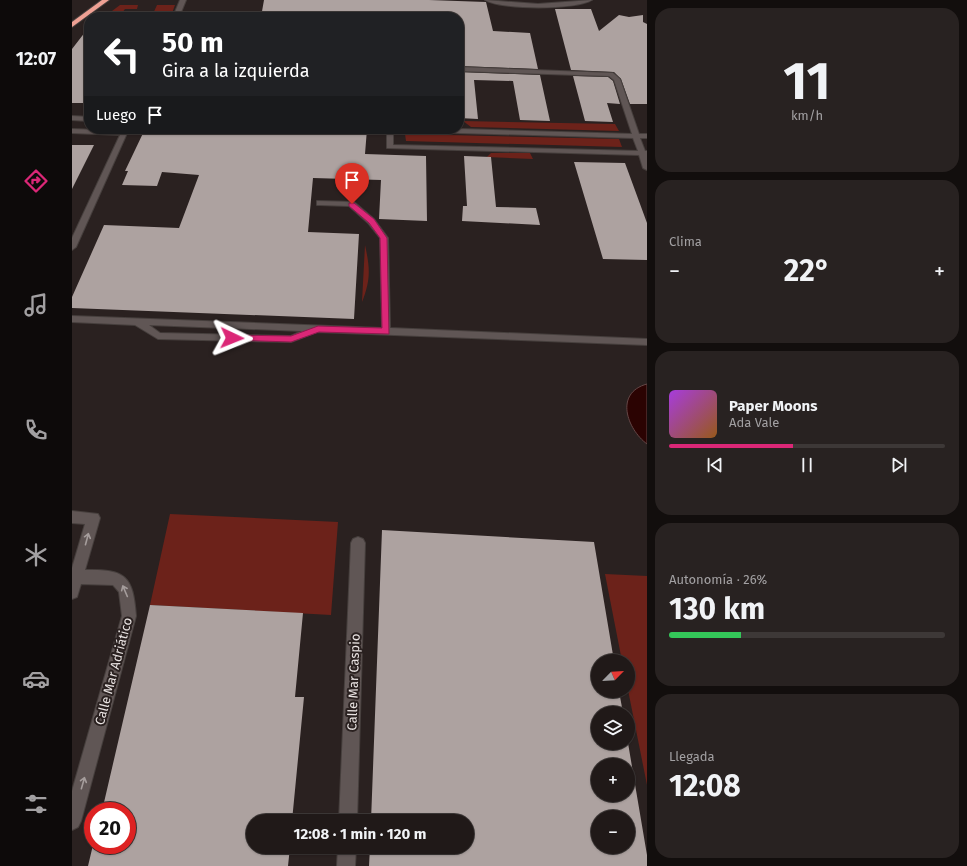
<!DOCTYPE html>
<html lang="es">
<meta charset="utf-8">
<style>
body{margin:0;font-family:"Fira Sans",sans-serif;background:#282221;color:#f1f3f6;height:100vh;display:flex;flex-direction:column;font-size:15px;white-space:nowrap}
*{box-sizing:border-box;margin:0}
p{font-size:13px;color:#a2a0a2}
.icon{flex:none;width:22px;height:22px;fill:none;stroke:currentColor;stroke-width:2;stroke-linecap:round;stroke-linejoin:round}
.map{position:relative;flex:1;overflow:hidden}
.drawer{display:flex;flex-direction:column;gap:8px;padding:8px;background:#120e0d;width:320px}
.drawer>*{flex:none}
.guide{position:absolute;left:12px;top:12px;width:380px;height:122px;border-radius:16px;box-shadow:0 1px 3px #0004,0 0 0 1px #3d3837;background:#202124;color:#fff;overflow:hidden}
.needle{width:26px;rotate:66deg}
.tools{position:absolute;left:519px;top:654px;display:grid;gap:8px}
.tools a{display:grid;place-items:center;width:44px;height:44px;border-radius:50%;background:#201918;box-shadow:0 1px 3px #0004,0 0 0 1px #3d3837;font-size:20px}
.speed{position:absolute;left:12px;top:802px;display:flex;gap:8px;font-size:20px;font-weight:700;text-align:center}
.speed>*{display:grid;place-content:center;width:52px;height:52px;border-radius:50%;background:#201918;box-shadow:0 1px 3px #0004,0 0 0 1px #3d3837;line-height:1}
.speed .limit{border:6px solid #d22;background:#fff;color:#111}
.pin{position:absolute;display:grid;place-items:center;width:34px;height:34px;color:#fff;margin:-41px -17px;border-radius:50% 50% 50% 0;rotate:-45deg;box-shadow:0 0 4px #0007}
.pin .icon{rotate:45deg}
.me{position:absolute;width:44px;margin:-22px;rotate:92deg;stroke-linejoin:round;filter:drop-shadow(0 0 3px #0008)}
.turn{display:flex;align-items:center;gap:14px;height:84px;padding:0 12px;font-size:18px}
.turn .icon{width:52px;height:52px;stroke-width:2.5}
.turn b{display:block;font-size:28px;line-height:34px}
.then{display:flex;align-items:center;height:38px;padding:0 12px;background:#0003;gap:8px;font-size:15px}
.big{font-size:30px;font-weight:700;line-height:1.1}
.drawer .widget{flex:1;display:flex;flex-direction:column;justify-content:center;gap:6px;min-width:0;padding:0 14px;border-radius:16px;background:#282221}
.drawer .dial{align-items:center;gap:0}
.dial b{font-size:52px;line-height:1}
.song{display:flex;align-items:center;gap:12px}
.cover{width:48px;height:48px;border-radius:6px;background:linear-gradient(135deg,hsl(280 70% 55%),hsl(30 70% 35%))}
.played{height:4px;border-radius:2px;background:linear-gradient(90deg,#db2777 45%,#3d3837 45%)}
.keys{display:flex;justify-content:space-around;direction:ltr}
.heat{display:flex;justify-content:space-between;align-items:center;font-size:22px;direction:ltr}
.charge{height:6px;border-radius:3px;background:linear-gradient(90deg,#34c759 26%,#3d3837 0)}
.trip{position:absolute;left:174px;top:814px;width:228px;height:40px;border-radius:20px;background:#201918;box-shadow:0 1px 3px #0004,0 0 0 1px #3d3837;font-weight:700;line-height:40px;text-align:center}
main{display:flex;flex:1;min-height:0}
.tab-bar{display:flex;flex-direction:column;width:72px;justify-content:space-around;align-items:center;background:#0d0a0a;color:#a2a0a2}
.tab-bar .icon{width:28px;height:28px}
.tab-bar .active{color:#db2777}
.tab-bar b{font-size:18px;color:#f1f3f6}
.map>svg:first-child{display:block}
.green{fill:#6c221a}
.water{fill:#2b0302;stroke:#644646}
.building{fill:#ada2a0;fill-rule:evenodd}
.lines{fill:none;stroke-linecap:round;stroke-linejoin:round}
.lane-casing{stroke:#463f3d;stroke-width:2}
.street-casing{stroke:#463f3d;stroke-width:2}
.highway-casing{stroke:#463f3d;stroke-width:2}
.lane{fill:#605655;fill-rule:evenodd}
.street{fill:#605655;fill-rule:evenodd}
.highway{fill:#efa194;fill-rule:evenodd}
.oneway{stroke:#a59d9c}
.route{fill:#db2777;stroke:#8e194d}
.labels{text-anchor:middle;stroke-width:4;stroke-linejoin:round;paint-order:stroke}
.near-street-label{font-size:13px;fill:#eae4e3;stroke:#2a2120}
</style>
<main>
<nav class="tab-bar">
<b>12:07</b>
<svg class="icon active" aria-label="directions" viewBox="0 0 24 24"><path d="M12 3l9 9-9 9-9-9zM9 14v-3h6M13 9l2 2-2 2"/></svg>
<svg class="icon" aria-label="music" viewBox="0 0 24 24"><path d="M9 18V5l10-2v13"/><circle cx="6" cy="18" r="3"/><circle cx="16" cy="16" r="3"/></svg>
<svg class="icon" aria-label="phone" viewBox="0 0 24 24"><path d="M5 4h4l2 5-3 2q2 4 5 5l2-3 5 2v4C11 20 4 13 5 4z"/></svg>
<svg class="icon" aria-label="climate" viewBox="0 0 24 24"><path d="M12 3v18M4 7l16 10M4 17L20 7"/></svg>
<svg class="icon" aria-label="car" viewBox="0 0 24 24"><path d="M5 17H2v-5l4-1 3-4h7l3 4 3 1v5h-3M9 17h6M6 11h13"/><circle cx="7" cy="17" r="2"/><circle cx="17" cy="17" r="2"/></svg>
<svg class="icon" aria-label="filters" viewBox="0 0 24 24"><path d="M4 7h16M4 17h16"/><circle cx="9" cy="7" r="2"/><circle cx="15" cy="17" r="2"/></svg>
</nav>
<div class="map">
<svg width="575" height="866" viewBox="0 0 575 866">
<rect width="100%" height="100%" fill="#2a2120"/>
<!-- green -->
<path class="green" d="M48,5H66L65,9H53L47,17H32Z
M85,5H103L99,16H80Z
M391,121L543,124L547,131L399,127Z
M333,134L547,139L550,147L334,141Z
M419,153H458L461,159L415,157Z
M293,245C298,268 299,279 290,302Z
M98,514L266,522L259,615L78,605Z
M533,574L575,576V785L556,690V661H550Z"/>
<!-- water -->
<path class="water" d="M575,384V444C555,429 542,393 575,384Z"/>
<!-- building -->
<path class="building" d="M192,0H357L414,2L421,31L458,33L466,69L387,66V17H189Z
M483,9H519L527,31L547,15L557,17L571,15V22L575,24V104H558L549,79L542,72L499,70Z
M17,27V103H0V49Z
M387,72L468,75L478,121L448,120L441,81L402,80L406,119L387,118Z
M501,76L536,77L541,81L548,104L535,103L541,122L513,121Z
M73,129H295L293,154L354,156L355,221L307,219L309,180L241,178L236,232L287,234L282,319L0,308V297L32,225L107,228L127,175L90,172L85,186L50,185L56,171H53Z
M0,145H22L0,189Z
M392,156L419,157L424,207L464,208L468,225L390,221L391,206H395Z
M502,162L553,163L575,223V260L531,259Z
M310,530L522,542L542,661H526V691H547L551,713H526V743H556L575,855V866H297L298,847H395V821H299ZM526,765H556V795H526ZM526,817H556V847H526Z
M78,605L231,613L223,697H232L220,821H181V847H218L216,866H16L21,845H55V811H30Z"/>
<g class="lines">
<defs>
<path id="lane" d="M108,0H114L107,17H101Z
M413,0L466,4L520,0C504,10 429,10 413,0Z
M387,67L541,73L548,79L567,134H575V138H568L573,151H575V170L571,168L567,155L315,148V129H387L560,134L542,80L537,76L387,71ZM321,131L561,138L566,151L321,145Z
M0,116L17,117V121L0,120Z
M0,129L52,131L55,133L4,247L0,250V238L48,135L0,133Z
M245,201L282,202L302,219L316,238L318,328L575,339V345L245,332L219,342L86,339L63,325L0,322V316L310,328L308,238L296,223L277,206L248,205H245ZM77,325L230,331L219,336L88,333Z"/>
<path id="street" d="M0,511L26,514L28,518L13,570C54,569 61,576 64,616L9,821L6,827L0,830V791L50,616L47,592L41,585L9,584L5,597L0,599V568L13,524L0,523Z
M286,537L291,539L293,543L285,821H267L279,543L281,539Z
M266,847H284L283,866H265Z"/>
<path id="highway" d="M30,0H37L0,27V22Z"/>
</defs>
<!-- lane casing -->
<use href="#lane" class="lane-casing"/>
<!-- street casing -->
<use href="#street" class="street-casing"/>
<!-- highway casing -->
<use href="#highway" class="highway-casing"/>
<!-- lane -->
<use href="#lane" class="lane"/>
<!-- street -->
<use href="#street" class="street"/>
<!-- highway -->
<use href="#highway" class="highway"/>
</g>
<!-- one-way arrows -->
<defs><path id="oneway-shaft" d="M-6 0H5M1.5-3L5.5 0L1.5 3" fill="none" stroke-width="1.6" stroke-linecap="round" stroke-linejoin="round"/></defs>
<g class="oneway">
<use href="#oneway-shaft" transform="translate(15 539) rotate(-75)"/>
<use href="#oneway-shaft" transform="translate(53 591) rotate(-113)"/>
<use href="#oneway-shaft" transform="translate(11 783) rotate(-74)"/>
</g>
<!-- route -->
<path class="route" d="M277,203H282L302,219L315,238L317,334L247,332L219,342L157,340V336L160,335L219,336L246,326L310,328L308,238L297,223L277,206Z"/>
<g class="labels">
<!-- near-street labels -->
<g class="near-street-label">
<text transform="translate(41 671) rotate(-75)" y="5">Calle Mar Adriático</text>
<text transform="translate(281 682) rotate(-88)" y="5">Calle Mar Caspio</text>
</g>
</g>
</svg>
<div class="tools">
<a><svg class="needle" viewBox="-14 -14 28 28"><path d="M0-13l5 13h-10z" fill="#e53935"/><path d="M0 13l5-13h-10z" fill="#a2a0a2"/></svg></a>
<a><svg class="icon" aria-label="layers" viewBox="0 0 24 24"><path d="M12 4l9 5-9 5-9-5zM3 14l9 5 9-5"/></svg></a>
<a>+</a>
<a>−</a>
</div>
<div class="speed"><div class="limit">20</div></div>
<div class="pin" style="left:280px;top:204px;background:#d93025"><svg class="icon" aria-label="arrive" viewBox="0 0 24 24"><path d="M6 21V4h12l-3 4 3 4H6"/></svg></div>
<svg class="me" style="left:160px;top:338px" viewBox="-20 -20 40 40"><path d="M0-17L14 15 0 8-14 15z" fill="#db2777" stroke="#fff" stroke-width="4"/></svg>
<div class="trip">12:08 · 1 min · 120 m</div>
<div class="guide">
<div class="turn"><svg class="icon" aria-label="left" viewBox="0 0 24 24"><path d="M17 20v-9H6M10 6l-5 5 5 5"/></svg><div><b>50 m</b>Gira a la izquierda</div></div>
<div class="then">Luego<svg class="icon" aria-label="arrive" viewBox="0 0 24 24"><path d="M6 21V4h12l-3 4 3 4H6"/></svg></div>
</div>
</div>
<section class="drawer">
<div class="widget dial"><b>11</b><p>km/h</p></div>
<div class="widget"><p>Clima</p>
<div class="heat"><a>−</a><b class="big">22°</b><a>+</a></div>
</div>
<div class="widget">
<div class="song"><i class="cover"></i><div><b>Paper Moons</b><p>Ada Vale</p></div></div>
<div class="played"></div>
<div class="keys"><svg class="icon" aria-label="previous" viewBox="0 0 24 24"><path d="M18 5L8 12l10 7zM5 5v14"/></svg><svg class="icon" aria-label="pause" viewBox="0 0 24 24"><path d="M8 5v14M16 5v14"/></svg><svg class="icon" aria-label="next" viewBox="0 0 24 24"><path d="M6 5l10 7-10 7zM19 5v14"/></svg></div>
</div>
<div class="widget"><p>Autonomía · 26%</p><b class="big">130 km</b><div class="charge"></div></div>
<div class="widget"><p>Llegada</p><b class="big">12:08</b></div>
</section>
</main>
